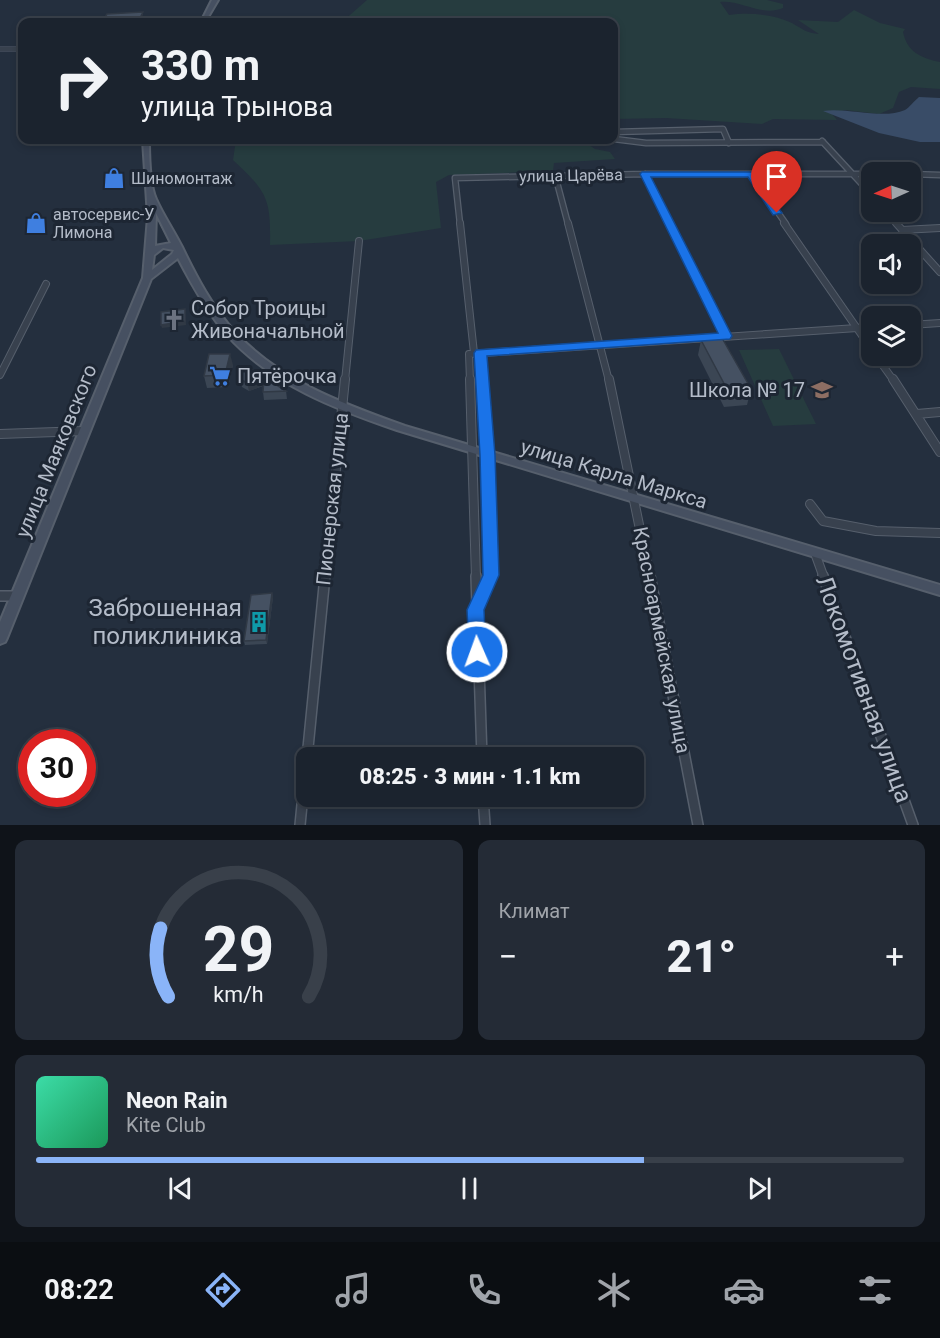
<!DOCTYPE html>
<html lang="ru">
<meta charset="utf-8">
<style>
body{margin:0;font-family:Roboto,sans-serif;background:#242b36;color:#f1f3f6;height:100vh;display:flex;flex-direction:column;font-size:22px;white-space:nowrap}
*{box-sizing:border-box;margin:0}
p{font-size:20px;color:#a0a4aa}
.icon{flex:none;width:33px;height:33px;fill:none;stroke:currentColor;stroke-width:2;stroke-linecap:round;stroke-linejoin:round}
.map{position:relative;height:825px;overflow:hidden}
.details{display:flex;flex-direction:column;gap:15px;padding:15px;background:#0f1319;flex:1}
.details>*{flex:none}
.guide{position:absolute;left:18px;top:18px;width:600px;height:126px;border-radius:12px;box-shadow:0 3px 9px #0003,0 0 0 2px #39404a;background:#1b232e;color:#f1f3f6;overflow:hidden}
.needle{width:39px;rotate:267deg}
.tools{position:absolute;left:861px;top:162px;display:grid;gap:12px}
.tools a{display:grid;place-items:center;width:60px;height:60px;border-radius:12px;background:#1b232e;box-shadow:0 3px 9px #0003,0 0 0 2px #39404a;font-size:30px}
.speed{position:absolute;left:18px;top:729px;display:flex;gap:12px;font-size:30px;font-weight:700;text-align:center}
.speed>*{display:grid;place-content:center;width:78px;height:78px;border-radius:50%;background:#1b232e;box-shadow:0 3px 9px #0003,0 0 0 2px #39404a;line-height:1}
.speed .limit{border:9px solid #d22;background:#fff;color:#111}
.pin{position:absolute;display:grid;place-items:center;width:51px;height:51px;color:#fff;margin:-62px -26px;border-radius:50% 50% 50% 0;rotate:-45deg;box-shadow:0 0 6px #0007}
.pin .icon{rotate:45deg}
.me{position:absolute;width:66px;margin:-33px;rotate:358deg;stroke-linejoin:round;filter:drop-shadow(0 0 4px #0008)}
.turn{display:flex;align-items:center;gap:21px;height:126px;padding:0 24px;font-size:27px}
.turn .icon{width:78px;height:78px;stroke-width:2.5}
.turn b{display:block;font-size:42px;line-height:51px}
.big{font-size:45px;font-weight:800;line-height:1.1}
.details .tile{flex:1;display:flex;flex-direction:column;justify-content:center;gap:9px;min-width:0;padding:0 21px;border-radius:12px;background:#242b36}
.details .dial{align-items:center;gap:0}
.dial svg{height:156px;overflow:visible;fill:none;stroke:#39404a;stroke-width:7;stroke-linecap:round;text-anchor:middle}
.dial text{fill:#f1f3f6;stroke:none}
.song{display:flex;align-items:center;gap:18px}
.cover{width:72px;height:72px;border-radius:9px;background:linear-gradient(135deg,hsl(160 70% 55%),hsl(150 70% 35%))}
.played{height:6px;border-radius:3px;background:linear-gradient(90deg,#8ab4f8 70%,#39404a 70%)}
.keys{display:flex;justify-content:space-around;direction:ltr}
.heat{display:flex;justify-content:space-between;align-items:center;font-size:33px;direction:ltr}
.details .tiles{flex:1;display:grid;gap:15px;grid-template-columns:1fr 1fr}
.tile:last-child{grid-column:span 2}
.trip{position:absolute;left:296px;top:747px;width:348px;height:60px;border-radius:12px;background:#1b232e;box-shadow:0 3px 9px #0003,0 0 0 2px #39404a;font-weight:800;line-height:60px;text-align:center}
.dock{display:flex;height:96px;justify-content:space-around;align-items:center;background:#0b0e12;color:#a0a4aa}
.dock .icon{width:42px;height:42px}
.dock .current{color:#8ab4f8}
.dock b{font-size:27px;color:#f1f3f6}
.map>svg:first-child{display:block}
.green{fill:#263c3f}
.water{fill:#394c67}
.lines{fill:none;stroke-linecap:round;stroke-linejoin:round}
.street-far4-casing{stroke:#565f6c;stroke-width:5}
.street-far3-casing{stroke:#565f6c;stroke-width:7}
.street-far2-casing{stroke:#565f6c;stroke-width:8}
.street-far1-casing{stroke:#565f6c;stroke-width:10}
.street-casing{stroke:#565f6c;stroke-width:12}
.secondary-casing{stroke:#565f6c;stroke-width:4}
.street-far4{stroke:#38414e;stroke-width:4}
.street-far3{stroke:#38414e;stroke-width:4.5}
.street-far2{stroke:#38414e;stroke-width:6}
.street-far1{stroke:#38414e;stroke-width:8}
.street{stroke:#38414e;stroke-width:9}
.secondary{fill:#465061;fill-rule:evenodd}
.wall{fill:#3b4654}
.shaded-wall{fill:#303945}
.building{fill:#455162;stroke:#303945;stroke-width:1.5}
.route{fill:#1a73e8;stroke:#114b97;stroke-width:1.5}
.labels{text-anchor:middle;stroke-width:6;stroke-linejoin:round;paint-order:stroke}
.far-street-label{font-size:16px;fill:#b4bcc9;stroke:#1d2633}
.far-poi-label{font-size:16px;fill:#b4bcc9;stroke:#1d2633;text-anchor:start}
.poi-label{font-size:20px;fill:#b4bcc9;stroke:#1d2633;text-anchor:start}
.street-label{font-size:20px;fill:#b4bcc9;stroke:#1d2633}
.near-poi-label{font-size:24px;fill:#b4bcc9;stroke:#1d2633;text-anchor:end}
.near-street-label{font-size:24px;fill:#b4bcc9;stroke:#1d2633}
</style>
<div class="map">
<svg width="940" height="825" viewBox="0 0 940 825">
<rect width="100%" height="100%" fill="#242f3e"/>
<!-- green -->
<path class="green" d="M367,0H767L783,4V8C761,17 742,0 720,2L729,15C748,12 774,14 792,23C802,29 807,33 819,34L798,20L838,22L854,10L880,23L905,29L903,32C907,52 921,58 940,62V89L911,87L899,92L893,108L879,114L845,110L832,114L837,120L773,119L762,124L666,118L614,119V22H342Z
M236,140H582L595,149L610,152L615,159L554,163L553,171L449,175L436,182L441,228L359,241L270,245C271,198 267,192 233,160Z
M779,349L816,424L773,426L739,350Z"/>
<!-- water -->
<path class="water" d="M919,97L940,98V142H920L879,133L823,111C847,107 883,120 905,110C909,108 914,101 919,97Z"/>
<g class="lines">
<defs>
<path id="street-far4" d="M0,49H22"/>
<path id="street-far3" d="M614,132L723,129L729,143
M614,139L646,143L823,142
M822,141L872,195
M645,174L670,224
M751,174L786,224
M910,174L940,175
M555,175L568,224
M886,212L897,224
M460,224L455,178L645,174H872"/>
<path id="street-far2" d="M460,223L474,353
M568,223L609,381
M669,223L726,336
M784,223L872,350
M896,223L940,272
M902,230L940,228
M910,325L940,323
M480,353L482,381
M876,356L894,381
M0,375L46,284
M345,381L359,241
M470,381L469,354L872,327"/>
<path id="street-far1" d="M470,379L476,578
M482,379L487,455L490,578
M609,379L650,578
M893,379L940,452
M917,414L940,412
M0,434L84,431
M810,504L823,521L876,531L940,533
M815,553L824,578
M325,578L345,379"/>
<path id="street" d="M476,576L482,758
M650,576L698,825
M823,576L913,825
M0,596H17
M477,608L490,576
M307,758L325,576
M483,796L485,825
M300,825L306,764"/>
<path id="secondary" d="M212,0H218L205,22H201Z
M143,140H149C149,155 150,186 156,199C163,215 174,231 182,247C196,276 212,307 235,332C280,381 343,404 405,426L940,585V595L397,430C336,409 272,385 227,335C207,312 192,285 178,258L151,279L7,638L5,642L0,644V622L143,278L148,217ZM156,213L171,243L155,246ZM163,248L174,250L172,254L152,270L154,255Z"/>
</defs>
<!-- street-far4 casing -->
<use href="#street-far4" class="street-far4-casing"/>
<!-- street-far3 casing -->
<use href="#street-far3" class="street-far3-casing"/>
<!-- street-far2 casing -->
<use href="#street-far2" class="street-far2-casing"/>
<!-- street-far1 casing -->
<use href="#street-far1" class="street-far1-casing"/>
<!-- street casing -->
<use href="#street" class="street-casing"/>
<!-- secondary casing -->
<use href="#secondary" class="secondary-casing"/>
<!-- street-far4 -->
<use href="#street-far4" class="street-far4"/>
<!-- street-far3 -->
<use href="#street-far3" class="street-far3"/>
<!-- street-far2 -->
<use href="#street-far2" class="street-far2"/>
<!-- street-far1 -->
<use href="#street-far1" class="street-far1"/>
<!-- street -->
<use href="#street" class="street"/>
<!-- secondary -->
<use href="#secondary" class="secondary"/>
</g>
<!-- wall -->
<path class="wall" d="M701,340L751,389L747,405L724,407L698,355Z
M233,365L228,387L207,388L204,376Z
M240,379L286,391L287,399L264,400L263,392V386L249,391L242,387Z
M272,593L273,597L267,644L245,645L244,641Z"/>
<!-- shaded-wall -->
<path class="shaded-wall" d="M143,12V15L140,22H138Z
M185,309L186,325L162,328L161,325Z
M230,354L233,365L228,387L225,375Z
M264,378L265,385L249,391L247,383Z
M272,593L273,597L267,644L266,640Z"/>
<!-- building -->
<path class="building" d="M143,12L138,22H102L107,14Z
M185,309V321L161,325V312Z
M722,338L751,389L728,391L701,340Z
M209,354H230L225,375L204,376Z
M242,370H253L286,391L263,392L264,378L247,383L240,379Z
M272,593L266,640L244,641L251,595Z"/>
<!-- route -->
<path class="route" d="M642,172H754L782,213L773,215L748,177H651L732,336L730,339L487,356L495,455L499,575L484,610L486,652L484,658L477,660L471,658L469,652L467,610L483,575L480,455L474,353L476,350L718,333L640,174Z"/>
<!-- icons -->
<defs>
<symbol id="shop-bare" viewBox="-9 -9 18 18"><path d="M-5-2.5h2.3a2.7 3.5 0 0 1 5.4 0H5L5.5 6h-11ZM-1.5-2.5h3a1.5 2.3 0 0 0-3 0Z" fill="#3f7fe0" stroke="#1d2633" stroke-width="2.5" paint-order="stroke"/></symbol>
<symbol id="church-bare" viewBox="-9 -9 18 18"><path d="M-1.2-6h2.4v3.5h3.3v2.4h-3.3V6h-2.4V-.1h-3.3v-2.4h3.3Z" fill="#6b7280" stroke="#1d2633" stroke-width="2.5" paint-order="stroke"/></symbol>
<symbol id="supermarket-bare" viewBox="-9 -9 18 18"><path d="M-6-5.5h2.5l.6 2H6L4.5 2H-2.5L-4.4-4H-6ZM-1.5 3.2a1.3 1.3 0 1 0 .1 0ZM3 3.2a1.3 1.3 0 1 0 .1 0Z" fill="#3f7fe0" stroke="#1d2633" stroke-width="2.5" paint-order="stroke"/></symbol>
<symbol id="school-bare" viewBox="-9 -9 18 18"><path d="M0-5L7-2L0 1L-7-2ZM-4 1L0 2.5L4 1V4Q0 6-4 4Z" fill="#8d6e63" stroke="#1d2633" stroke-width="2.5" paint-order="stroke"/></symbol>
<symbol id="building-bare" viewBox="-9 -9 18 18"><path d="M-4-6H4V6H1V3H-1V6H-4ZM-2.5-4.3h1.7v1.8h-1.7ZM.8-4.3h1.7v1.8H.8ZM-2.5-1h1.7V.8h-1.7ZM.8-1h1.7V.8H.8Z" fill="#0f9aa8" stroke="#1d2633" stroke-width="2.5" paint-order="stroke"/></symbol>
</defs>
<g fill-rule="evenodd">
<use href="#shop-bare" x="99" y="163" width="30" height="30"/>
<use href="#shop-bare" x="21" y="208" width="30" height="30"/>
<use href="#church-bare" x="159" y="305" width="30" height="30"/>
<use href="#supermarket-bare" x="205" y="361" width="30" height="30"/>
<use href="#school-bare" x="807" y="375" width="30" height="30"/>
<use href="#building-bare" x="244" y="607" width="30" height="30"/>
</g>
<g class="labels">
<!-- far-street labels -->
<g class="far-street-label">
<text transform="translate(571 175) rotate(-1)" y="6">улица Царёва</text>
</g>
<!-- far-poi labels -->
<g class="far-poi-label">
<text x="131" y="184">Шиномонтаж</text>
<text x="53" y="220">автосервис-У<tspan x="53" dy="18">Лимона</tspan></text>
</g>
<!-- poi labels -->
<g class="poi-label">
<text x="191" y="315">Собор Троицы<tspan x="191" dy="23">Живоначальной</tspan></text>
<text x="237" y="383">Пятёрочка</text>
<text x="805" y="397" text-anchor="end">Школа № 17</text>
</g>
<!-- street labels -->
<g class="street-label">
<text transform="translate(56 451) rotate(-68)" y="7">улица Маяковского</text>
<text transform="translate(614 474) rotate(17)" y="7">улица Карла Маркса</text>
<text transform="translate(332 499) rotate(-84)" y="7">Пионерская улица</text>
<text transform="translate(662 640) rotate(79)" y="7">Красноармейская улица</text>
</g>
<!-- near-poi labels -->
<g class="near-poi-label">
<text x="242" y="616">Заброшенная<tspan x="242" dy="28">поликлиника</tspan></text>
</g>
<!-- near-street labels -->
<g class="near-street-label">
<text transform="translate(864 689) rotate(70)" y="8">Локомотивная улица</text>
</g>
</g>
</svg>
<div class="tools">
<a><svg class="needle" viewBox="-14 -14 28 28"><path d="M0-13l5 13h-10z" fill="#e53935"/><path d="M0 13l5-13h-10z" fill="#a0a4aa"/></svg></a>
<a><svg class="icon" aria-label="sound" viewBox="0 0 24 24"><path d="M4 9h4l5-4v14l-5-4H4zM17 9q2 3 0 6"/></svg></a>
<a><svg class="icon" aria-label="layers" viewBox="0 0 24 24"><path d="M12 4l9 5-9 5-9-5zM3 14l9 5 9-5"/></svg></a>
</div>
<div class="speed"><div class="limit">30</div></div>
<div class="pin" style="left:777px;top:213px;background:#d93025"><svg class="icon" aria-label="arrive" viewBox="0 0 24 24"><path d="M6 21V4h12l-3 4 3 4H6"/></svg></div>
<svg class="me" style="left:477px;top:652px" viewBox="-20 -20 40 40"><circle r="17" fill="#1a73e8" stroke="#fff" stroke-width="3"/><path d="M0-11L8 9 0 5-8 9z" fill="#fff"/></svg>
<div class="trip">08:25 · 3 мин · 1.1 km</div>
<div class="guide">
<div class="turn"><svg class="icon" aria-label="right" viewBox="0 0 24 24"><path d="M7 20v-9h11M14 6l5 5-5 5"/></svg><div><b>330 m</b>улица Трынова</div></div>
</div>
</div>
<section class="details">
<div class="tiles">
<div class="tile dial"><svg viewBox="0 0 100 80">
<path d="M14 69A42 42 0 1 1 86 69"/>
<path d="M14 69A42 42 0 0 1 10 34" stroke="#8ab4f8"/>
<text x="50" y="56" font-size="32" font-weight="700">29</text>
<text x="50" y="72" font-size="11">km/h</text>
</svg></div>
<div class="tile"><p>Климат</p>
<div class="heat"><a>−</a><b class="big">21°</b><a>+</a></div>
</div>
<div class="tile">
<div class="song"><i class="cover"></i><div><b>Neon Rain</b><p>Kite Club</p></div></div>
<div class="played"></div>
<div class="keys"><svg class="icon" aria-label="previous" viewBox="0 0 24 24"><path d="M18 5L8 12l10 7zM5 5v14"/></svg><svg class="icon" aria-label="pause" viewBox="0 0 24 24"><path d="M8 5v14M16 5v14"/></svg><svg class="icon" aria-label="next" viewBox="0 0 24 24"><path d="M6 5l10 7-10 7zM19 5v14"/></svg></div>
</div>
</div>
</section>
<nav class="dock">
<b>08:22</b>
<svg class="icon current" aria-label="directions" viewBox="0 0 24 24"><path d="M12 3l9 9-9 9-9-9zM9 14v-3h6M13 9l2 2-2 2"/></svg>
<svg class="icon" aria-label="music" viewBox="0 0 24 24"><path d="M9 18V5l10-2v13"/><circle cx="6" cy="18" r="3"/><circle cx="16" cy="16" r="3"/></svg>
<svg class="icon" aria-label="phone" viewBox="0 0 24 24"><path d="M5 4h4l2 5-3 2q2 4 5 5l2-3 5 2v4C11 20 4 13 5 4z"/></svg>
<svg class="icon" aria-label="climate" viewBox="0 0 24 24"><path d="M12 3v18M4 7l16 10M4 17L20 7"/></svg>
<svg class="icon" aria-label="car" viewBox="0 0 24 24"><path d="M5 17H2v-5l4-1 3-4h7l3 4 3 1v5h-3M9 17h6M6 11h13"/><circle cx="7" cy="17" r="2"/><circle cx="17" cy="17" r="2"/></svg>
<svg class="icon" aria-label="filters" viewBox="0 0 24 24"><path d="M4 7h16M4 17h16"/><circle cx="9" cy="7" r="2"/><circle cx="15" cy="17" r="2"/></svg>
</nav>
